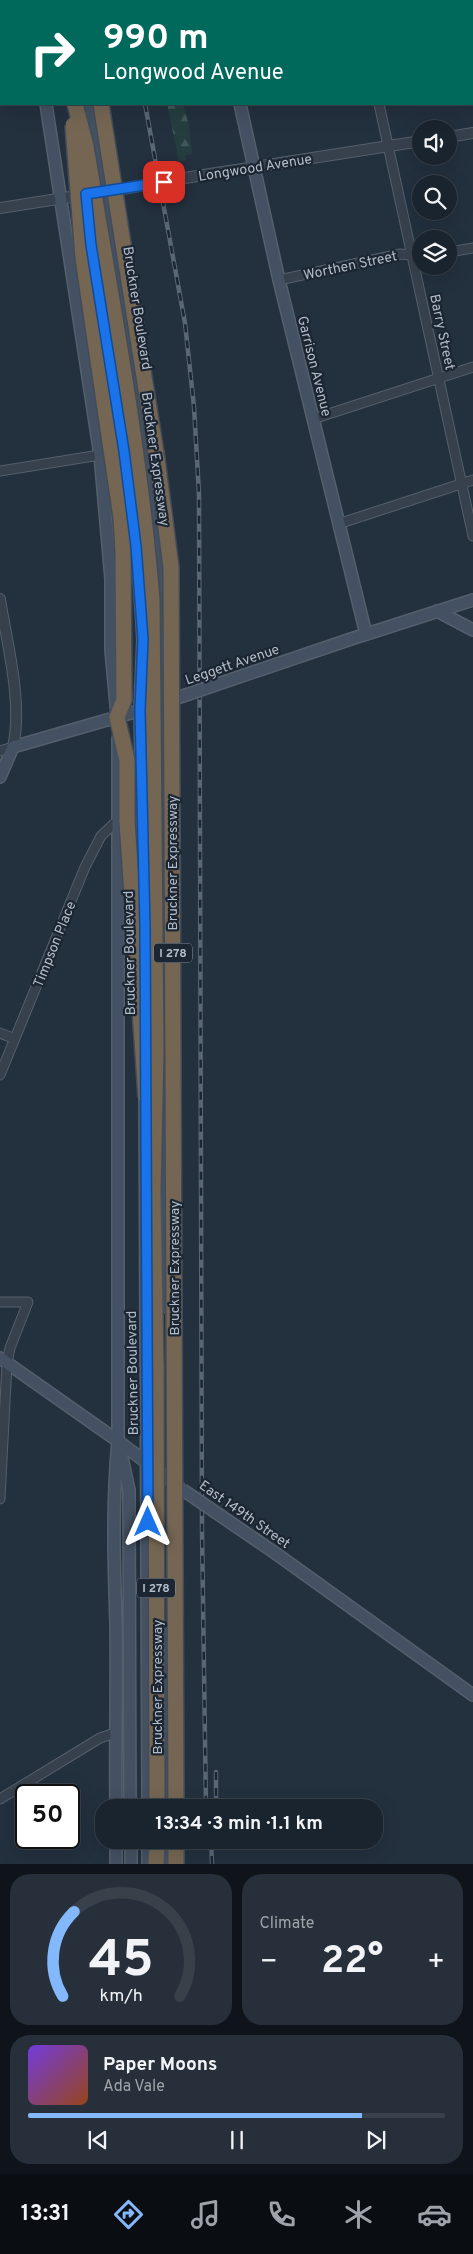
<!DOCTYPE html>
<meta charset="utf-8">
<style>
body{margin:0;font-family:Overpass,sans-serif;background:#27303a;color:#f1f3f6;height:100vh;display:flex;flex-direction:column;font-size:19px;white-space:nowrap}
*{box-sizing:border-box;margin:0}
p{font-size:16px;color:#9fa4aa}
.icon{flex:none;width:28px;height:28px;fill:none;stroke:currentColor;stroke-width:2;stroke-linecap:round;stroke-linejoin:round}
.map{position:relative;height:1864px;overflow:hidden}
.drawer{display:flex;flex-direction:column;gap:10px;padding:10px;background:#0e1419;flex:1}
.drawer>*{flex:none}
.hud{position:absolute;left:0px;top:0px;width:474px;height:105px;box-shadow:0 5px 20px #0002,0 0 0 1px #38414a;background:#00695c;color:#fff;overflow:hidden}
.fabs{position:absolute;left:412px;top:120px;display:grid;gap:10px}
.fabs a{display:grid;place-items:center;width:45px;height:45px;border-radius:50%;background:#1a242e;box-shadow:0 5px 20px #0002,0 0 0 1px #38414a;font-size:25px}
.speed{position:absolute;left:15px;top:1784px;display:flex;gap:10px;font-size:25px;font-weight:700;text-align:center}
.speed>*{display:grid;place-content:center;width:65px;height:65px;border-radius:50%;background:#1a242e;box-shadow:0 5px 20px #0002,0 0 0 1px #38414a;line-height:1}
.speed .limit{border:2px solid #111;border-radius:8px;background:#fff;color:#111}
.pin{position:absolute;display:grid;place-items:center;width:42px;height:42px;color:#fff;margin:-21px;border-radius:10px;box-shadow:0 2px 8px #0006}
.me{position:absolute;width:55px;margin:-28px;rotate:0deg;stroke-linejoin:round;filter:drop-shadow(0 0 4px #0008)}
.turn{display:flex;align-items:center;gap:18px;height:105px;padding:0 20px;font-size:22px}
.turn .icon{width:65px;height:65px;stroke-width:2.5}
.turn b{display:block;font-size:35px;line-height:42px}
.big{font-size:38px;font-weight:700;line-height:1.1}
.drawer .tile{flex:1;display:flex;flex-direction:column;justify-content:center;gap:8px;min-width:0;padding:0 18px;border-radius:20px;background:#27303a}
.drawer .dial{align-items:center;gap:0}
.dial svg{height:130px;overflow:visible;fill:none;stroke:#38414a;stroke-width:7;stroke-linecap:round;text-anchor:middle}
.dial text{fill:#f1f3f6;stroke:none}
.song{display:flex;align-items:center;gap:15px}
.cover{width:60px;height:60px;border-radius:8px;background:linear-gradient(135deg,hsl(260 70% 55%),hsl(20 70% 35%))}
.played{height:5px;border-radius:2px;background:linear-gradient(90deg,#84b8fd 80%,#38414a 80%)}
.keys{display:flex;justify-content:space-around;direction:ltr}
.heat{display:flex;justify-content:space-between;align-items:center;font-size:28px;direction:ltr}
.drawer .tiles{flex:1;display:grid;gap:10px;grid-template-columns:1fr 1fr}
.tile:last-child{grid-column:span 2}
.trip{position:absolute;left:95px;top:1799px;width:288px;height:50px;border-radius:20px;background:#1a242e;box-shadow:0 5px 20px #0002,0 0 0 1px #38414a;font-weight:700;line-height:50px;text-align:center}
.tab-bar{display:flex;height:80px;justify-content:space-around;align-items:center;background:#0a0e12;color:#9fa4aa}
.tab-bar .icon{width:35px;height:35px}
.tab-bar .on{color:#84b8fd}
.tab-bar b{font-size:22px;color:#f1f3f6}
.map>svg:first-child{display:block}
.forest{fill:url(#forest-firs)}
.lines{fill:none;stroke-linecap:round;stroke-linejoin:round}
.minor-casing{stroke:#555f6c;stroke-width:11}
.tertiary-casing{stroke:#555f6c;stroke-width:12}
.secondary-casing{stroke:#555f6c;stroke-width:14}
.motorway-casing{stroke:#424c59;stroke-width:18}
.minor{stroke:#37414e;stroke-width:9}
.tertiary{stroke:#37414e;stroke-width:10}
.secondary{stroke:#445162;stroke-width:11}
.motorway{stroke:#756653;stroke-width:15}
.rail-casing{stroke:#586676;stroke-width:4.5}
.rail{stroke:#1c2633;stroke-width:2.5;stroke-dasharray:8;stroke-linecap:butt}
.tertiary-bridge-casing{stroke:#555f6c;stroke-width:12;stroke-linecap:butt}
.secondary-bridge-casing{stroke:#555f6c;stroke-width:14;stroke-linecap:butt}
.motorway-bridge-casing{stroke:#424c59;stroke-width:18;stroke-linecap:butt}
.tertiary-bridge{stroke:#37414e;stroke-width:10}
.secondary-bridge{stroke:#445162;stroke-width:11}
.motorway-bridge{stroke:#756653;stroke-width:15}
.route-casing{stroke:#114b97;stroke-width:12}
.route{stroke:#1a73e8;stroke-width:9}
.labels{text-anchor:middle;stroke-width:4.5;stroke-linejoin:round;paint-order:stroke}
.shield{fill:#1c2633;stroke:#868f9c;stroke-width:1}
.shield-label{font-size:12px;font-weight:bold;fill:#b3bcc9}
.street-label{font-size:14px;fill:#b3bcc9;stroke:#1c2633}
</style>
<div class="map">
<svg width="473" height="1864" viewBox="0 0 473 1864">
<defs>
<pattern id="forest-firs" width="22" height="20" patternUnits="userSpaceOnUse" patternTransform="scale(1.25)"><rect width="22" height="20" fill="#253d3f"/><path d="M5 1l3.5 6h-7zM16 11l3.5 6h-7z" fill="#425759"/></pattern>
</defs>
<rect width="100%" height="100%" fill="#23303e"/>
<!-- forest -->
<path class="forest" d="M167,104H183L189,125L192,154L185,155L186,160L179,161Z"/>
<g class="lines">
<defs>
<path id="minor" d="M357,0V1
M472,22L473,21
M379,104L473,536
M449,252L473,248
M279,280L400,254L421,256
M313,419L473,367
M0,471L106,454
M338,524L473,480
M0,751L13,747
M0,1033L15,1039
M0,1075L85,867L101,836L119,819
M0,1302H28L10,1348L7,1363L0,1499
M0,1799L100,1738L115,1733"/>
<path id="tertiary" d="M160,1L161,0
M449,137L473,133
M191,177L421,141
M110,191L151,184
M0,208L83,195
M0,599C7,644 23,702 13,747"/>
<path id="secondary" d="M22,0V1
M35,0L36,1
M75,0V1
M217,0V1
M46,104L100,455L111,579V650L117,715
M90,104L146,447L160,574L165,1012
M240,104L279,280L366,634
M83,174L91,245L124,451L137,546L143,639L140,710L145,987
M437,611L473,630
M351,639L473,600
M0,777L13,747L145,709
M145,1090L148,1808
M162,1307L166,1030
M0,1358L118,1441L179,1487
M121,1453L129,1490L130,1808
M278,1555L473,1695
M164,1635L166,1808
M116,1808C115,1746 117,1685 116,1624C114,1563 112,1503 118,1441V738
M116,1840V1864
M131,1840V1864
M166,1840L167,1864
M148,1864V1840"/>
<path id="motorway" d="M59,0V1
M85,0V1
M123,552L124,700L117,717L127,760V822
M153,1193L156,1368
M176,1840V1864
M156,1864L157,1840"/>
</defs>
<!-- minor casing -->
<use href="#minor" class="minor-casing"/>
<!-- tertiary casing -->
<use href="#tertiary" class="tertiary-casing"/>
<!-- secondary casing -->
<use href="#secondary" class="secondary-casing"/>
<!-- motorway casing -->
<use href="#motorway" class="motorway-casing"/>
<!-- minor -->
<use href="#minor" class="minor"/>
<!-- tertiary -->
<use href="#tertiary" class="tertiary"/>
<!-- secondary -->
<use href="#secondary" class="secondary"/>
<!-- motorway -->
<use href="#motorway" class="motorway"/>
<defs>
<path id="rail" d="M131,0V1
M145,104L185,323L194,407L199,494L202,1531L206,1808
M216,1772V1808
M211,1840L212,1864"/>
</defs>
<!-- rail casing -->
<use href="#rail" class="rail-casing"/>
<!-- rail -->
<use href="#rail" class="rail"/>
<defs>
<path id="tertiary-bridge" d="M151,184L191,177"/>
<path id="secondary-bridge" d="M177,698L351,639
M183,1490L278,1555"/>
<path id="motorway-bridge" d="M75,104L86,146C111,297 140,448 152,600L156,1051L153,1193
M101,104L157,459L171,567L176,1808
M73,125L83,258L121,518L123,552
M127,822L146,1097
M156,1368L157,1808"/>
</defs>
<!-- tertiary-bridge casing -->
<use href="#tertiary-bridge" class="tertiary-bridge-casing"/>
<!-- secondary-bridge casing -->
<use href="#secondary-bridge" class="secondary-bridge-casing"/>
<!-- motorway-bridge casing -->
<use href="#motorway-bridge" class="motorway-bridge-casing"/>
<!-- tertiary-bridge -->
<use href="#tertiary-bridge" class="tertiary-bridge"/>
<!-- secondary-bridge -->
<use href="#secondary-bridge" class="secondary-bridge"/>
<!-- motorway-bridge -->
<use href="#motorway-bridge" class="motorway-bridge"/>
</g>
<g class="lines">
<defs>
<path id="route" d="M148,1522L145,927L140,710L143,639L136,546L124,451L91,245L86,194L164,182"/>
</defs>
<!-- route casing -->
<use href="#route" class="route-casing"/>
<!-- route -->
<use href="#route" class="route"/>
</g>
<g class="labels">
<!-- shield labels -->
<g class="shield">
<rect x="154" y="943.5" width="38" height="19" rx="4"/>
<rect x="137" y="1578.5" width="38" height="19" rx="4"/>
</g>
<g class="shield-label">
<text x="173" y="957">I 278</text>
<text x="156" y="1592">I 278</text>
</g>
<!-- street labels -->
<g class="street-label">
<text transform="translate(255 167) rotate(-9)" y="5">Longwood Avenue</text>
<text transform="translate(350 265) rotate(-12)" y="5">Worthen Street</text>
<text transform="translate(138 308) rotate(81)" y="5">Bruckner Boulevard</text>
<text transform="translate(443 332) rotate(78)" y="5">Barry Street</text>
<text transform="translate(315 366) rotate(76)" y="5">Garrison Avenue</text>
<text transform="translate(156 459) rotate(82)" y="5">Bruckner Expressway</text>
<text transform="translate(232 664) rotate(-19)" y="5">Leggett Avenue</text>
<text transform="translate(172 863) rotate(-90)" y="5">Bruckner Expressway</text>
<text transform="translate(54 944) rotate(-68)" y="5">Timpson Place</text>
<text transform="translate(129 953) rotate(-91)" y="5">Bruckner Boulevard</text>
<text transform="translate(174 1268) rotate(-90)" y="5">Bruckner Expressway</text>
<text transform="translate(132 1373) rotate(-91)" y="5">Bruckner Boulevard</text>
<text transform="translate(245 1514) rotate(35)" y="5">East 149th Street</text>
<text transform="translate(157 1687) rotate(-90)" y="5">Bruckner Expressway</text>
</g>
</g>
</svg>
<div class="fabs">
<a><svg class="icon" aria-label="sound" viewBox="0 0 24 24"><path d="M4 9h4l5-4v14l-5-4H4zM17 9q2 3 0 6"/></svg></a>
<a><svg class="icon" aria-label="search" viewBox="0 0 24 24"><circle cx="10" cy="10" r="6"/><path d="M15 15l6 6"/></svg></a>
<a><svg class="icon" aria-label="layers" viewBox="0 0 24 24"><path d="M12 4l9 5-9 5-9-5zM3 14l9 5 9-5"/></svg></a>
</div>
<div class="speed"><div class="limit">50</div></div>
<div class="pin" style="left:164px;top:182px;background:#d93025"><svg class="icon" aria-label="arrive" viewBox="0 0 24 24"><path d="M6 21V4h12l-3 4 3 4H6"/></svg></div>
<svg class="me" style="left:148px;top:1522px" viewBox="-20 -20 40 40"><path d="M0-17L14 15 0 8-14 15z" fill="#1a73e8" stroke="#fff" stroke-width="4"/></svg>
<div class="trip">13:34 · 3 min · 1.1 km</div>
<div class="hud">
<div class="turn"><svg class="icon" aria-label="right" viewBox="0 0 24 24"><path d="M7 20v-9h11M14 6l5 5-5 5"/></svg><div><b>990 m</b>Longwood Avenue</div></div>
</div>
</div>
<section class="drawer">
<div class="tiles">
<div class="tile dial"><svg viewBox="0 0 100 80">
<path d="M14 69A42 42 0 1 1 86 69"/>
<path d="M14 69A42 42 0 0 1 21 17" stroke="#84b8fd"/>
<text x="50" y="56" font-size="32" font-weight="700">45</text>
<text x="50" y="72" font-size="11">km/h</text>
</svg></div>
<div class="tile"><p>Climate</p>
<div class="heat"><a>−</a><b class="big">22°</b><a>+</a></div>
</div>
<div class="tile">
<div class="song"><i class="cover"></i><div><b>Paper Moons</b><p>Ada Vale</p></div></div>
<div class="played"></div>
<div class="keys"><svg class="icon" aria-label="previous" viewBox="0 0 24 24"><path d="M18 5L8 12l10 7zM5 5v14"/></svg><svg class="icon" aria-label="pause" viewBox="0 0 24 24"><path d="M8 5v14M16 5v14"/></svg><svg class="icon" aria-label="next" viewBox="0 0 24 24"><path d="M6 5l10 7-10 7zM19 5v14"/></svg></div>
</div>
</div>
</section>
<nav class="tab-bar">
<b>13:31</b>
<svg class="icon on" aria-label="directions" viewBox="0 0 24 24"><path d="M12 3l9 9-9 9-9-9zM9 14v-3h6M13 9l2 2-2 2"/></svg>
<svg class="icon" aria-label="music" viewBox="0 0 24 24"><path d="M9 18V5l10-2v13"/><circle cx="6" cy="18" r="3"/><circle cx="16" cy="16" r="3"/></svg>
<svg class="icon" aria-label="phone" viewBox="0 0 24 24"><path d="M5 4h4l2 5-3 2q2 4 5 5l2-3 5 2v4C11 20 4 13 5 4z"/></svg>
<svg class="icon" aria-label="climate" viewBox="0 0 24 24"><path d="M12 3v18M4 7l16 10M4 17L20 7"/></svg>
<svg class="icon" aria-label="car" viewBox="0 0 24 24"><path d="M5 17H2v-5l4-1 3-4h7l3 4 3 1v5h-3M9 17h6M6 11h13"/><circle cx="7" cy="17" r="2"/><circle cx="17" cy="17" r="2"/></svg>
</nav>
